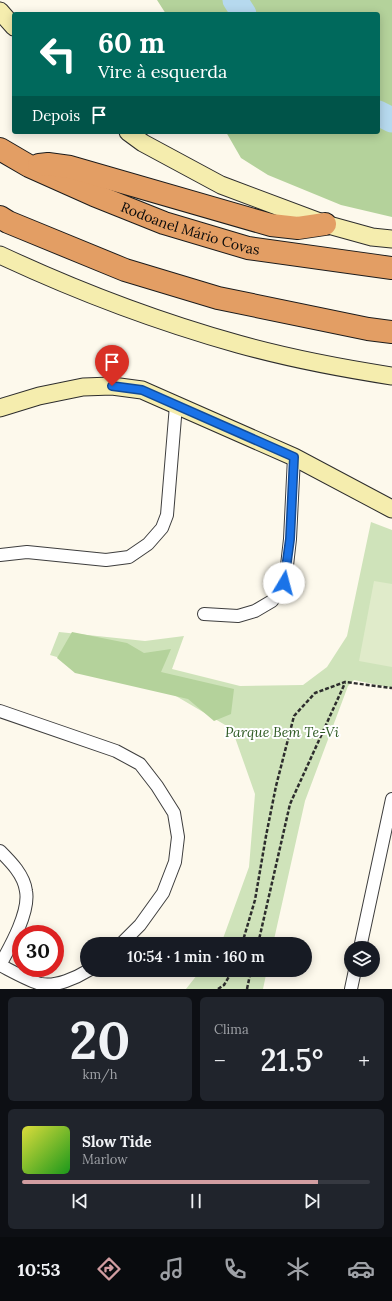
<!DOCTYPE html>
<html lang="pt">
<meta charset="utf-8">
<style>
body{margin:0;font-family:Lora,serif;background:#20242c;color:#f1f3f6;height:100vh;display:flex;flex-direction:column;font-size:15px;white-space:nowrap}
*{box-sizing:border-box;margin:0}
p{font-size:13px;color:#9ea1a6}
.icon{flex:none;width:22px;height:22px;fill:none;stroke:currentColor;stroke-width:2;stroke-linecap:round;stroke-linejoin:round}
.map{position:relative;height:989px;overflow:hidden}
.panel{display:flex;flex-direction:column;gap:8px;padding:8px;background:#0d0f14;flex:1}
.panel>*{flex:none}
.top-card{position:absolute;left:12px;top:12px;width:368px;height:122px;border-radius:4px;box-shadow:0 2px 10px #0003;background:#00695c;color:#fff;overflow:hidden}
.controls{position:absolute;left:344px;top:941px;display:grid;gap:8px}
.controls a{display:grid;place-items:center;width:36px;height:36px;border-radius:50%;background:#171b24;box-shadow:0 2px 10px #0003;font-size:20px}
.speed{position:absolute;left:12px;top:925px;display:flex;gap:8px;font-size:20px;font-weight:700;text-align:center}
.speed>*{display:grid;place-content:center;width:52px;height:52px;border-radius:50%;background:#171b24;box-shadow:0 2px 10px #0003;line-height:1}
.speed .limit{border:6px solid #d22;background:#fff;color:#111}
.pin{position:absolute;display:grid;place-items:center;width:34px;height:34px;color:#fff;margin:-41px -17px;border-radius:50% 50% 50% 0;rotate:-45deg;box-shadow:0 0 4px #0007}
.pin .icon{rotate:45deg}
.me{position:absolute;width:44px;margin:-22px;rotate:8deg;stroke-linejoin:round;filter:drop-shadow(0 0 3px #0008)}
.turn{display:flex;align-items:center;gap:14px;height:84px;padding:0 20px;font-size:18px}
.turn .icon{width:52px;height:52px;stroke-width:2.5}
.turn b{display:block;font-size:28px;line-height:34px}
.then{display:flex;align-items:center;height:38px;padding:0 20px;background:#0003;gap:8px;font-size:15px}
.big{font-size:30px;font-weight:600;line-height:1.1}
.panel .card{flex:1;display:flex;flex-direction:column;justify-content:center;gap:6px;min-width:0;padding:0 14px;border-radius:6px;background:#20242c}
.panel .dial{align-items:center;gap:0}
.dial b{font-size:52px;line-height:1}
.song{display:flex;align-items:center;gap:12px}
.cover{width:48px;height:48px;border-radius:6px;background:linear-gradient(135deg,hsl(60 70% 55%),hsl(120 70% 35%))}
.played{height:4px;border-radius:2px;background:linear-gradient(90deg,#d19da1 85%,#363941 85%)}
.keys{display:flex;justify-content:space-around;direction:ltr}
.heat{display:flex;justify-content:space-between;align-items:center;font-size:22px;direction:ltr}
.panel .tiles{flex:1;display:grid;gap:8px;grid-template-columns:1fr 1fr}
.card:last-child{grid-column:span 2}
.trip{position:absolute;left:80px;top:937px;width:232px;height:40px;border-radius:20px;background:#171b24;box-shadow:0 2px 10px #0003;font-weight:600;line-height:40px;text-align:center}
.menu{display:flex;height:64px;justify-content:space-around;align-items:center;background:#090b0e;color:#9ea1a6}
.menu .icon{width:28px;height:28px}
.menu .on{color:#d19da1}
.menu b{font-size:18px;color:#f1f3f6}
.map>svg:first-child{display:block}
.green{fill:#cfe3ba}
.forest{fill:#b4d29b}
.pitch{fill:#e0ebca}
.lines{fill:none;stroke-linecap:round;stroke-linejoin:round}
.river{stroke:#b6d9ee;stroke-width:25}
.street-casing{stroke:#3e3e3e;stroke-width:14}
.secondary-casing{stroke:#2d2d2d;stroke-width:19}
.highway-casing{stroke:#1c1c1c;stroke-width:24}
.path{stroke:#2d2d2d;stroke-width:2.5;stroke-dasharray:4 2;stroke-linecap:butt}
.street{stroke:#fff;stroke-width:12}
.secondary{stroke:#f5edae;stroke-width:17}
.highway{stroke:#e39e64;stroke-width:22}
.route-casing{stroke:#114b97;stroke-width:10}
.route{stroke:#1a73e8;stroke-width:7}
.labels{text-anchor:middle;stroke-width:4;stroke-linejoin:round;paint-order:stroke}
.street-label{font-size:14px;fill:#0b0b0b;stroke:#fff}
.park-label{font-size:14px;font-style:italic;fill:#2f5b24;stroke:#fff}
</style>
<div class="map">
<svg width="392" height="989" viewBox="0 0 392 989">
<rect width="100%" height="100%" fill="#fdf9ec"/>
<!-- green -->
<path class="green" d="M371,522L392,530V688L354,680L348,686L305,801L273,944H221L249,867L255,794L232,729L164,689L50,655L59,632L145,641L184,636L172,669L240,686L303,685L327,667L347,636Z
M201,970H267L263,989H186Z"/>
<!-- forest -->
<path class="forest" d="M157,0H392V217L341,205L268,175L241,158L226,132H378V14H166Z
M72,632L127,643L144,653L171,649L161,672L234,689L231,714L214,721L188,699L75,673L57,658Z"/>
<!-- pitch -->
<path class="pitch" d="M374,581L392,584V667L359,661Z"/>
<g class="lines">
<!-- river -->
<path class="river" d="M235,0L244,14
M378,113L392,120"/>
<defs>
<path id="street" d="M0,555L27,552L106,560L129,557L148,544L162,528L167,515L176,405
M204,614L238,616L255,611L272,601L285,583L290,539L294,457
M0,711L116,751L140,764L157,786L174,813L178,837L175,862L163,893L140,925L121,944
M0,851C11,862 24,875 26,891C30,912 10,947 0,965
M360,948L392,799
M0,965C10,970 31,982 41,984C56,987 76,978 89,970
M351,989L355,970"/>
<path id="secondary" d="M0,11L14,27
M128,132L143,143L221,185L325,224L372,237L392,239
M0,255C77,291 156,321 238,344C288,358 340,368 392,376
M0,408L39,396L83,387L112,386L142,390L294,457L392,509"/>
<g id="highway">
<path id="s1" d="M0,149L29,166L94,195L164,223L248,248L392,268"/>
<path d="M39,165L48,164L70,167L271,225L298,228L325,224"/>
<path d="M0,217L8,222L125,270L218,298L368,329L392,332"/>
</g>
</defs>
<!-- street casing -->
<use href="#street" class="street-casing"/>
<!-- secondary casing -->
<use href="#secondary" class="secondary-casing"/>
<!-- highway casing -->
<use href="#highway" class="highway-casing"/>
<!-- path -->
<path class="path" d="M242,944L255,900L266,836L276,786L294,716L315,693L345,682L392,688
M258,944L290,804L345,683
M218,989L224,985L233,970
M247,989L251,970"/>
<!-- street -->
<use href="#street" class="street"/>
<!-- secondary -->
<use href="#secondary" class="secondary"/>
<!-- highway -->
<use href="#highway" class="highway"/>
</g>
<g class="lines">
<defs>
<path id="route" d="M112,386L142,390L294,457L290,539L284,583"/>
</defs>
<!-- route casing -->
<use href="#route" class="route-casing"/>
<!-- route -->
<use href="#route" class="route"/>
</g>
<g class="labels">
<!-- street labels -->
<g class="street-label">
<text dy="5" stroke="none"><textPath href="#s1" startOffset="207">Rodoanel Mário Covas</textPath></text>
</g>
<!-- park labels -->
<g class="park-label">
<text x="282" y="737">Parque Bem Te-Vi</text>
</g>
</g>
</svg>
<div class="controls">
<a><svg class="icon" aria-label="layers" viewBox="0 0 24 24"><path d="M12 4l9 5-9 5-9-5zM3 14l9 5 9-5"/></svg></a>
</div>
<div class="speed"><div class="limit">30</div></div>
<div class="pin" style="left:112px;top:386px;background:#d93025"><svg class="icon" aria-label="arrive" viewBox="0 0 24 24"><path d="M6 21V4h12l-3 4 3 4H6"/></svg></div>
<svg class="me" style="left:284px;top:583px" viewBox="-20 -20 40 40"><circle r="19" fill="#fff"/><path d="M0-13L10 11 0 6-10 11z" fill="#1a73e8"/></svg>
<div class="trip">10:54 · 1 min · 160 m</div>
<div class="top-card">
<div class="turn"><svg class="icon" aria-label="left" viewBox="0 0 24 24"><path d="M17 20v-9H6M10 6l-5 5 5 5"/></svg><div><b>60 m</b>Vire à esquerda</div></div>
<div class="then">Depois<svg class="icon" aria-label="arrive" viewBox="0 0 24 24"><path d="M6 21V4h12l-3 4 3 4H6"/></svg></div>
</div>
</div>
<section class="panel">
<div class="tiles">
<div class="card dial"><b>20</b><p>km/h</p></div>
<div class="card"><p>Clima</p>
<div class="heat"><a>−</a><b class="big">21.5°</b><a>+</a></div>
</div>
<div class="card">
<div class="song"><i class="cover"></i><div><b>Slow Tide</b><p>Marlow</p></div></div>
<div class="played"></div>
<div class="keys"><svg class="icon" aria-label="previous" viewBox="0 0 24 24"><path d="M18 5L8 12l10 7zM5 5v14"/></svg><svg class="icon" aria-label="pause" viewBox="0 0 24 24"><path d="M8 5v14M16 5v14"/></svg><svg class="icon" aria-label="next" viewBox="0 0 24 24"><path d="M6 5l10 7-10 7zM19 5v14"/></svg></div>
</div>
</div>
</section>
<nav class="menu">
<b>10:53</b>
<svg class="icon on" aria-label="directions" viewBox="0 0 24 24"><path d="M12 3l9 9-9 9-9-9zM9 14v-3h6M13 9l2 2-2 2"/></svg>
<svg class="icon" aria-label="music" viewBox="0 0 24 24"><path d="M9 18V5l10-2v13"/><circle cx="6" cy="18" r="3"/><circle cx="16" cy="16" r="3"/></svg>
<svg class="icon" aria-label="phone" viewBox="0 0 24 24"><path d="M5 4h4l2 5-3 2q2 4 5 5l2-3 5 2v4C11 20 4 13 5 4z"/></svg>
<svg class="icon" aria-label="climate" viewBox="0 0 24 24"><path d="M12 3v18M4 7l16 10M4 17L20 7"/></svg>
<svg class="icon" aria-label="car" viewBox="0 0 24 24"><path d="M5 17H2v-5l4-1 3-4h7l3 4 3 1v5h-3M9 17h6M6 11h13"/><circle cx="7" cy="17" r="2"/><circle cx="17" cy="17" r="2"/></svg>
</nav>
